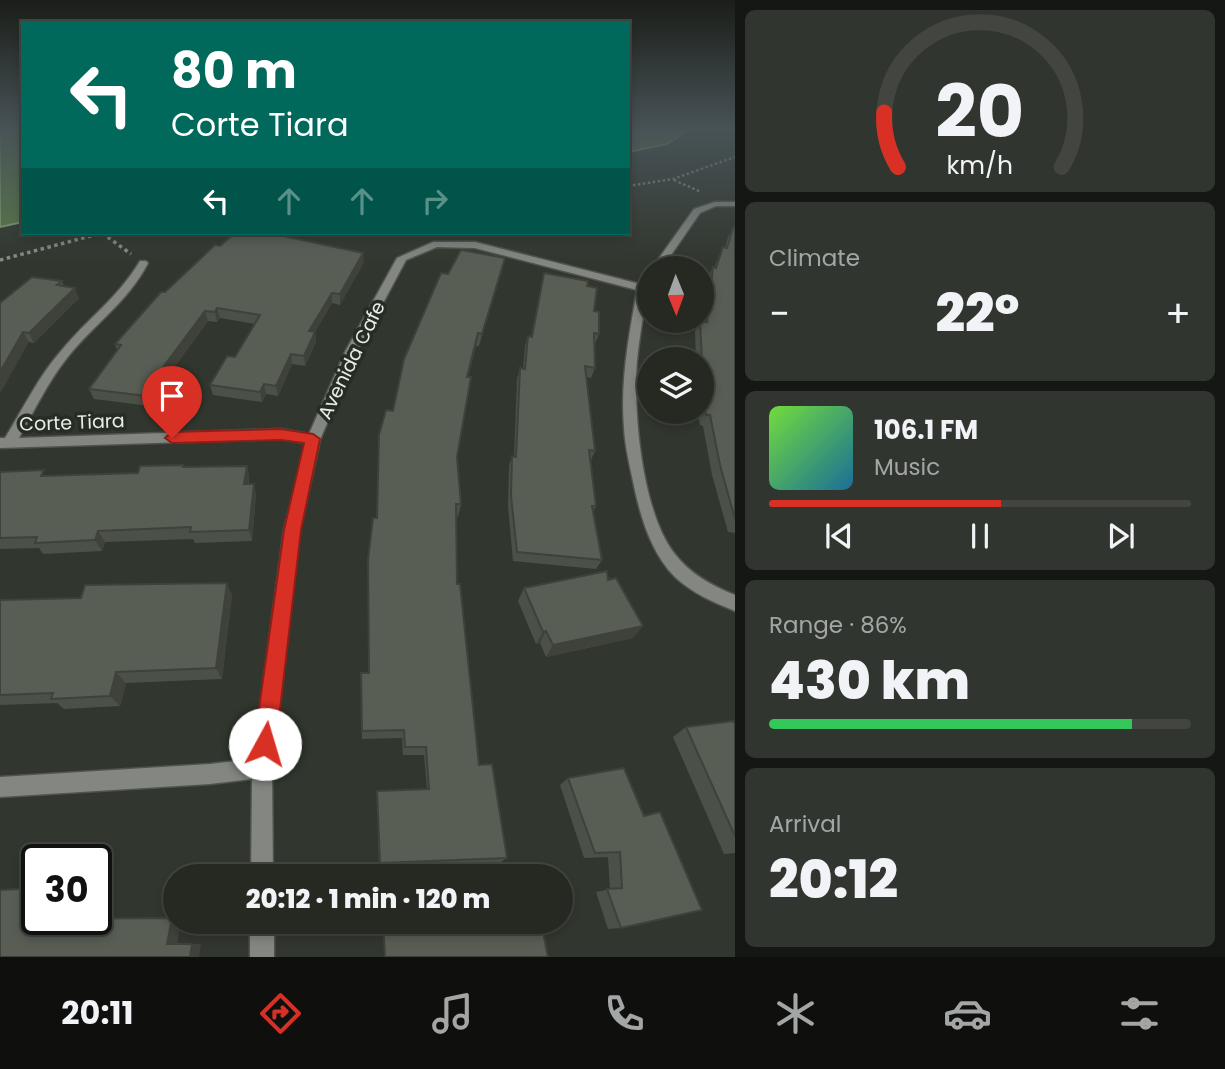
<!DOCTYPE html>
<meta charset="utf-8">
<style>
body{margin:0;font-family:Poppins,sans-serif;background:#31352f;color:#f1f3f6;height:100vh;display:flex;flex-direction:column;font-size:26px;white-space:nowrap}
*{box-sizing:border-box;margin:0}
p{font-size:23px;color:#a3a6a5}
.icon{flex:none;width:38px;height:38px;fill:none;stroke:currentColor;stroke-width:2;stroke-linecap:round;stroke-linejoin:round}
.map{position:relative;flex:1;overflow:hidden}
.panel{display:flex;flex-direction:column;gap:10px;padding:10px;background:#141713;width:490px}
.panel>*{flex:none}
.guide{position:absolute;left:21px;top:21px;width:609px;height:214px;border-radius:0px;box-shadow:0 4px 10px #0003,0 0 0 2px #424540;background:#00695c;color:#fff;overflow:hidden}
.needle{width:46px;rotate:179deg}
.buttons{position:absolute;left:637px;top:256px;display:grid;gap:14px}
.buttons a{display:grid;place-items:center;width:77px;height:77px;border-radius:50%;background:#252922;box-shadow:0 4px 10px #0003,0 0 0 2px #424540;font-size:35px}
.speed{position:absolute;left:21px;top:844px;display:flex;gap:14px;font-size:35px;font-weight:700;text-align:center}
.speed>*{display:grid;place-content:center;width:91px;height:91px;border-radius:50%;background:#252922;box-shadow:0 4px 10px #0003,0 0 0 2px #424540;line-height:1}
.speed .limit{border:4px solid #111;border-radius:10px;background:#fff;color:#111}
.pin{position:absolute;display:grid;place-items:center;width:60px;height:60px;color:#fff;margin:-72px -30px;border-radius:50% 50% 50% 0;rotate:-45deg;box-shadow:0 0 7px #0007}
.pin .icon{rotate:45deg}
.me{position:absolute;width:77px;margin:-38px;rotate:6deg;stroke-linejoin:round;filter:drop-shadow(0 0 5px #0008)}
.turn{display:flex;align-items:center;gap:24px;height:147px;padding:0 35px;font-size:32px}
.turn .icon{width:91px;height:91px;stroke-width:2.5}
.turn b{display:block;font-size:49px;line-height:60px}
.lanes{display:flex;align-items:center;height:66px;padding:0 35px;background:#0003;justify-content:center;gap:35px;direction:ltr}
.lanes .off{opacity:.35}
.big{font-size:52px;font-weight:800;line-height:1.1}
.panel .card{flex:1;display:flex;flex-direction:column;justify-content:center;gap:10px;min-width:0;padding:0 24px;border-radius:10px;background:#31352f}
.panel .dial{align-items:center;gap:0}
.dial svg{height:182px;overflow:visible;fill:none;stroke:#424540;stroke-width:7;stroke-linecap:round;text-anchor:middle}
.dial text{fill:#f1f3f6;stroke:none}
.song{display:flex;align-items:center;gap:21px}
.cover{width:84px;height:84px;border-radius:10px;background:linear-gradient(135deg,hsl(100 70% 55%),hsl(200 70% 35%))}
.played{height:7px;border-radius:4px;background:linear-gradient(90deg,#d93025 55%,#424540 55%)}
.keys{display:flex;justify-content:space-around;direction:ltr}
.heat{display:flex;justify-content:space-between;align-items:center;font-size:38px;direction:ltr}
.charge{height:10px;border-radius:5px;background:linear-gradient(90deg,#34c759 86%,#424540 0)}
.trip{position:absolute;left:163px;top:864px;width:410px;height:70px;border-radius:35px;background:#252922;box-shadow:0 4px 10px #0003,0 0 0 2px #424540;font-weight:800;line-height:70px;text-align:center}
.menu{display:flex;height:112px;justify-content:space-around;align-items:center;background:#0f100e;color:#a3a6a5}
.menu .icon{width:49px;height:49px}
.menu .selected{color:#d93025}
.menu b{font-size:32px;color:#f1f3f6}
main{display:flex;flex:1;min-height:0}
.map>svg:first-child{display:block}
.water{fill:#5a7947;stroke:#859c77;stroke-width:2}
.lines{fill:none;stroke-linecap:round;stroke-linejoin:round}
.street-casing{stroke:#4e544c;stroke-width:3}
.path-far1{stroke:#878c84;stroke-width:2.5;stroke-dasharray:2.5 2.5;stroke-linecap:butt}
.path{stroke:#878c84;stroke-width:3.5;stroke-dasharray:3.5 3.5;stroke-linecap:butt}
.street{fill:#838681;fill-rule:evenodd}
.wall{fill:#4c5148}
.shaded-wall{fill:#3e423b}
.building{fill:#585e54;stroke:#3e423b;stroke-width:2}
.route{fill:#d93025;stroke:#8d1f18;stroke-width:2}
.labels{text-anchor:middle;stroke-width:7;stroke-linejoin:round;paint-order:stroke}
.street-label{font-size:19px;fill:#e9ede7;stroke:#272d24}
</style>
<main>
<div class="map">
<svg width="735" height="957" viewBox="0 0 735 957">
<rect width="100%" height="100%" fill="#31372e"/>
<!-- water -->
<path class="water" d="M0,129H23V222L0,227Z
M628,129H685V132L667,144L628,152Z"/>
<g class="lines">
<defs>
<path id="street" d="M715,202H735V206H716L700,213L662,268H652L694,209Z
M433,242H475L640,284L646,277L649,276C649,284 647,289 646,297C643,318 639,339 637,361C633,412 642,511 674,553C690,574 712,586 735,595V611C713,602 692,593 675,577C652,554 642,521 635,491C631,470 625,449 624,428C620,381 629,335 637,290L475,248L437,247L406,260L357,352L320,440L300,530L272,768L273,877H251L252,779L210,784L0,797V777L210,764L253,759L284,530L306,443L281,439L0,448V438H5C23,409 38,377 61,351C88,318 117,299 140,261H146L148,263C128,302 93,325 67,358C48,382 34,411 19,438L281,429L309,434L345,352L397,258Z
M250,922H274V957H250Z"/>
</defs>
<!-- street casing -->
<use href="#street" class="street-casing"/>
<!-- path-far1 -->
<path class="path-far1" d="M674,180L701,192
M628,186L673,179L735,157"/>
<!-- path -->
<path class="path" d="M102,233L131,254
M0,260L102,233"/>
<!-- street -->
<use href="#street" class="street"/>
</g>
<!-- wall -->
<path class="wall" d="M733,228H735V533L728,532L712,475L703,426L700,425L697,411H702V359H696L695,331L700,321H703L708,277L713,267L714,268L723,247L725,248L728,237Z
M291,238L364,262L340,305L332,303L315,332L316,342L305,366L292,364L278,396L266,394L262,402L213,395L210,385L235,357L255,324L220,318L217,322L208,321L173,369L176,377L158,407L94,399L89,389L117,350L115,344L165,292L220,246Z
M505,258L502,271L479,346H476L468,377L457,457L461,504L458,517L456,516L457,584L479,765L507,858L501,862L379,867L377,791L427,789L424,755H403L402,738L362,739L361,673H369L377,518L393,411L448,274Z
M544,273L587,286L599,334L595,344H594L595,368L591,378L587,377L595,451L591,460L596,506L593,512L602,560L596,569L513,561L508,506L509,466L512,456H514L517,379L520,368L523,369L525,346L528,336H531Z
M62,281L64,286L79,298L34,343L29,342L0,303Z
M183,465L184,467L247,466L249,477V484H254L256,495L252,541L195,543L193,539L105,542L102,551L43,554L39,548L0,549V472L48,476L138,473Z
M608,580L633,638L546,657L540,643L536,644L518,601L524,588Z
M232,595L222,679L126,683L120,706L64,709L57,703L0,705V600Z
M735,724V853L724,854L673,737L686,727Z
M568,778L644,816L621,928L608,929L596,892L610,889L608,857L584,858L560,785Z"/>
<!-- shaded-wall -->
<path class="shaded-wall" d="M363,253L364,262L340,305V294Z
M505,258L502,271L479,346L482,334Z
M75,288L79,298L34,343L29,333Z
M332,293V303L315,332L316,342L305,366L304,356L309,331Z
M217,308L220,318L217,322L215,312Z
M205,311L208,321L173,369L176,377L158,407L154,397L164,366Z
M23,332L29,342L0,394V372Z
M478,333L476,346L465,390L467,377Z
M291,354L292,364L278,396L276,386Z
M264,384L266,394L262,402L260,392Z
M247,466L249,477L247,496L244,484Z
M254,484L256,495L252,541L249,530Z
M98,531L105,542L102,551L95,540Z
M227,583L232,595L222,679L216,668Z
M643,626L633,638L546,657L553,645Z
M546,631L540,643L536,644L543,632Z
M116,672L126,683L120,706L110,696Z
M172,918L175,919V922H181L177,945L167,944Z
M192,944H201L199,957H190Z"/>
<!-- building -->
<path class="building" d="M733,228H735V519L720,465L710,415H706L704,401L700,321L707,322L713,267L716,268L723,247L727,248Z
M235,233H291L287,237L363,253L340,294L332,293L309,331L315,332L304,356L291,354L276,386L264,384L260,392L210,385L227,356L235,357L260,315L217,308L215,312L205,311L164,366L172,367L154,397L89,389L121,345L115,344L161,292H165L215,245L220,246Z
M461,250L505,258L482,334L478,333L467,377H471L457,457L461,504H456L457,584H460L479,765L492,764L507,858L380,863L377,791L429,789L426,747H405L404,730L362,731L361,673H369L368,560L373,518H377L379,435L386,410L393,411L404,359L441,273L448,274Z
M544,273L588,281L587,286L597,288L594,311L599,312V334L594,333L595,368L585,366L595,451L589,450L596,506H592L602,560L517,552L511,496L512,456L516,457L520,368L525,369L528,336L532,337Z
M32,277L62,281L57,285L75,288L29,333L23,332L0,372V303Z
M183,465V467L247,466L244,484H254L249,530L190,532L191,527L98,531L95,540L35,543L37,537L0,538V472L44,470L41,476L138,473L140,466Z
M607,571L608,580L616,578L643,626L553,645L546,631L543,632L524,588Z
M227,583L216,668L116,672L110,696L51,699L53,693L0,695V600L81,598L85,585Z
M733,721L735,724V836L686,727Z
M624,768L644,816L660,812L702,910L621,928L607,889L622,888L620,852L595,853L568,778Z
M37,888V919L172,918L167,944H192L190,957H0V890Z
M383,922H541L548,957H385Z"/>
<!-- sky -->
<linearGradient id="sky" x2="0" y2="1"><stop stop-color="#1b1e19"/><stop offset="0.49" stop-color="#485357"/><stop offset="1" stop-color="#485357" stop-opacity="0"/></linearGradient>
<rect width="735" height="263" fill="url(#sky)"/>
<!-- route -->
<path class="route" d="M281,429L313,434L320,439L301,530L276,744L273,752L265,756L257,752L254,744L284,530L304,443L281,440L172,443L165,438L172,432Z"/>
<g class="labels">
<!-- street labels -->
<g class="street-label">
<text transform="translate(351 360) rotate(-64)" y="7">Avenida Cafe</text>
<text transform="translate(72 422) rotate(-2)" y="7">Corte Tiara</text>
</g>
</g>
</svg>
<div class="buttons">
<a><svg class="needle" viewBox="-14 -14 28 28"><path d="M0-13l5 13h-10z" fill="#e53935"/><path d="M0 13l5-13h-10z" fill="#a3a6a5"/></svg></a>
<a><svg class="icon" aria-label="layers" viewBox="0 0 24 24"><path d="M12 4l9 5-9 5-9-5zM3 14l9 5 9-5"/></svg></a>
</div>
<div class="speed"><div class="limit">30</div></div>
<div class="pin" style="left:172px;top:438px;background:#d93025"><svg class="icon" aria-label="arrive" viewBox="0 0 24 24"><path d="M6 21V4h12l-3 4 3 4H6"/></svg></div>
<svg class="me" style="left:265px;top:744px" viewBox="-20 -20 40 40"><circle r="19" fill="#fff"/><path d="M0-13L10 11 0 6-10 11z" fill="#d93025"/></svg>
<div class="trip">20:12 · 1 min · 120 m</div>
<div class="guide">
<div class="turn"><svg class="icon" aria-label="left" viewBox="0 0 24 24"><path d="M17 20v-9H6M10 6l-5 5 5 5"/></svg><div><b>80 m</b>Corte Tiara</div></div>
<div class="lanes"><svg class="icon" aria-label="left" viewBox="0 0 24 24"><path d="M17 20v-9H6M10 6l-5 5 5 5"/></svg><svg class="icon off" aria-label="ahead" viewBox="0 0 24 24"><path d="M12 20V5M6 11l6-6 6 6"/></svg><svg class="icon off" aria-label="ahead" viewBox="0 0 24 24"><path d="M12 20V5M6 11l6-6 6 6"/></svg><svg class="icon off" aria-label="right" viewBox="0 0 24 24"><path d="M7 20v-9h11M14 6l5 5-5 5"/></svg></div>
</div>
</div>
<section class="panel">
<div class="card dial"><svg viewBox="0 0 100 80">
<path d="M14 69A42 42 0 1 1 86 69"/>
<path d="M14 69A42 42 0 0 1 8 45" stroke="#d93025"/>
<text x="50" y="56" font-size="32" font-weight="700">20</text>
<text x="50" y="72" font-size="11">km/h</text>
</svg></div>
<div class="card"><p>Climate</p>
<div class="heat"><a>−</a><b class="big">22°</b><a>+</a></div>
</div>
<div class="card">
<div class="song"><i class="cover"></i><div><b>106.1 FM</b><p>Music</p></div></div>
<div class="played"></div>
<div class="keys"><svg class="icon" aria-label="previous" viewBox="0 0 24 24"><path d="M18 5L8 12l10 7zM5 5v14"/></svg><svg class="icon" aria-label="pause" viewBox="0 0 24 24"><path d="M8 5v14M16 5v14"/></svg><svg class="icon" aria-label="next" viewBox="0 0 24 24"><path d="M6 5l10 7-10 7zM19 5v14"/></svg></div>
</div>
<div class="card"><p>Range · 86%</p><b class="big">430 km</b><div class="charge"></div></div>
<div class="card"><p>Arrival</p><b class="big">20:12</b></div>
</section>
</main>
<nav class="menu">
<b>20:11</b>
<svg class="icon selected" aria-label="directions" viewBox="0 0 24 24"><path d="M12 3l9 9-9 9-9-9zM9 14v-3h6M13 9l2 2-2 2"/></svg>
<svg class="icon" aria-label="music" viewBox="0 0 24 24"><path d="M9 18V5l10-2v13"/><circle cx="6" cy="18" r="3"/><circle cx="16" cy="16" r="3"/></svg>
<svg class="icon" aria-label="phone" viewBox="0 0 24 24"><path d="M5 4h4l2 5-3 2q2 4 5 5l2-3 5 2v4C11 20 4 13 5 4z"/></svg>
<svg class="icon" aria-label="climate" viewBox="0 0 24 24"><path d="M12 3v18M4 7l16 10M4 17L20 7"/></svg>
<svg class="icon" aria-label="car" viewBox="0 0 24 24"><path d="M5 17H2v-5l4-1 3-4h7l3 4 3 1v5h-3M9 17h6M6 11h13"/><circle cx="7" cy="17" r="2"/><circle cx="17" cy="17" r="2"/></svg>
<svg class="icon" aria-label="filters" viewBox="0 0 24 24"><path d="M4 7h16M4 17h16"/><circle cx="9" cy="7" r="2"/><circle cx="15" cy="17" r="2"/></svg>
</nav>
